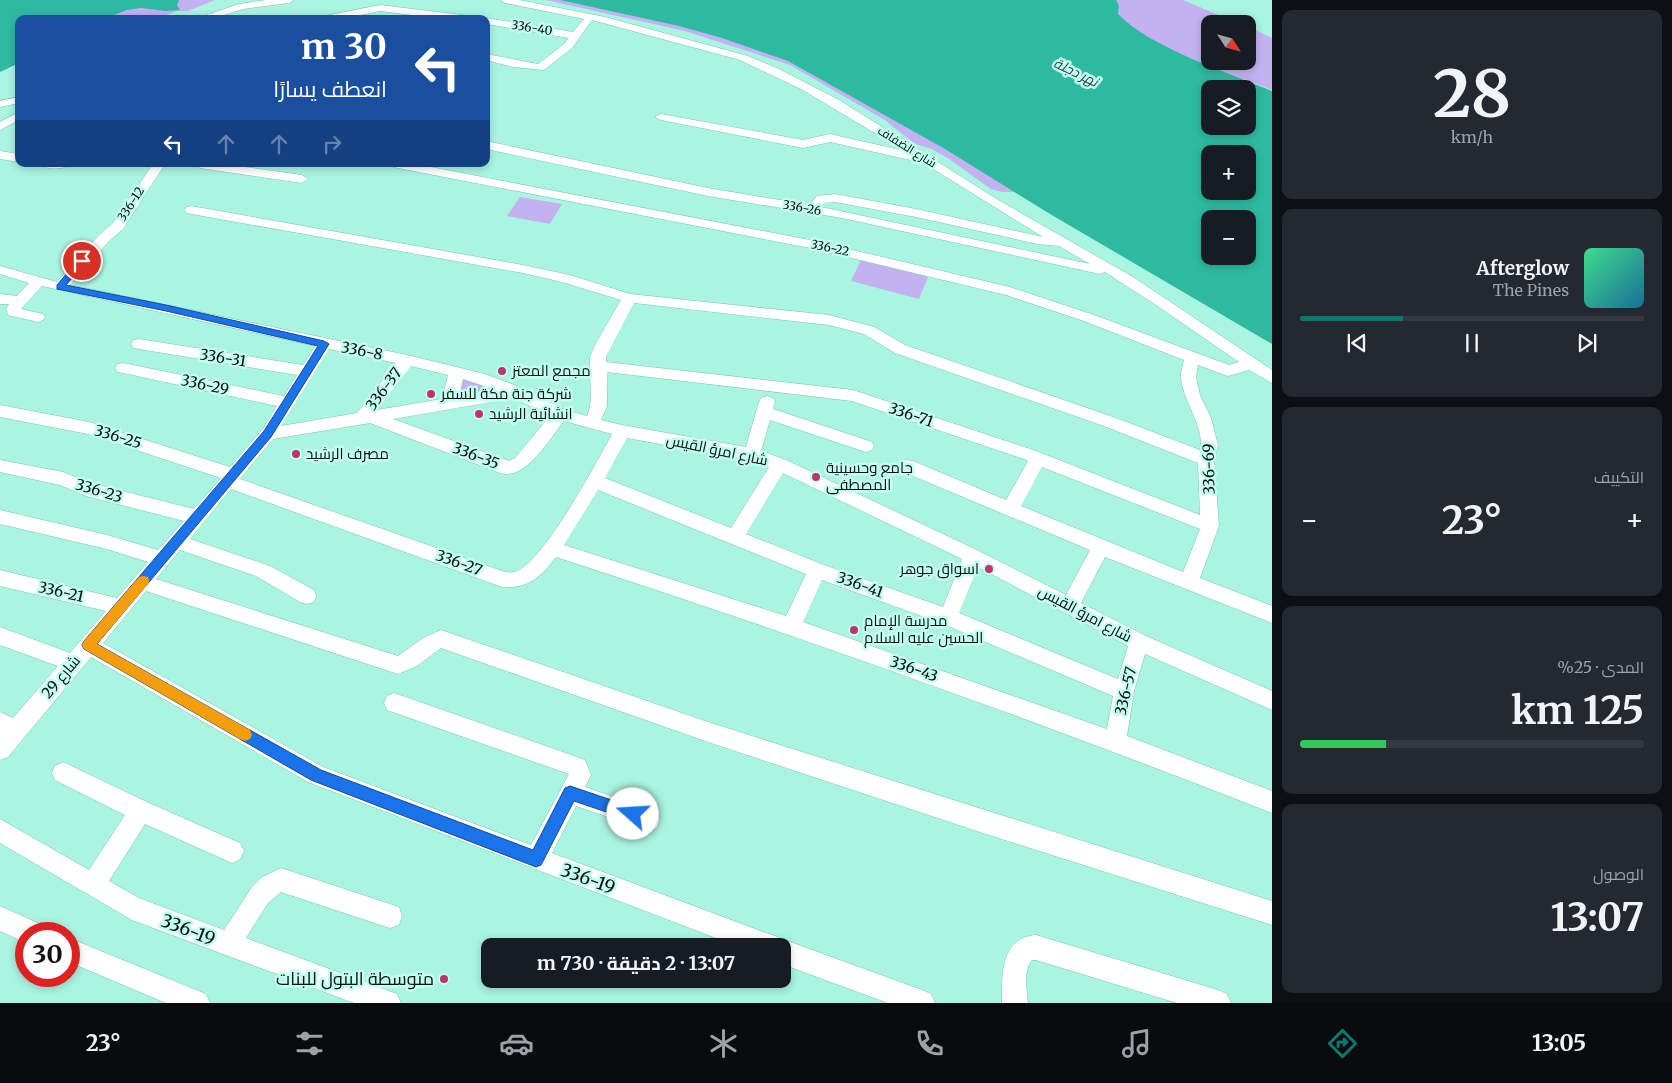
<!DOCTYPE html>
<html lang="ar">
<meta charset="utf-8">
<style>
body{margin:0;font-family:Merriweather,Cairo,serif;background:#242831;color:#f1f3f6;direction:rtl;height:100vh;display:flex;flex-direction:column;font-size:19px;white-space:nowrap}
*{box-sizing:border-box;margin:0}
p{font-size:16px;color:#9ea1a6}
.icon{flex:none;width:28px;height:28px;fill:none;stroke:currentColor;stroke-width:2;stroke-linecap:round;stroke-linejoin:round}
.map{position:relative;flex:1;overflow:hidden;direction:ltr}
.panel{display:flex;flex-direction:column;gap:10px;padding:10px;background:#0d0f14;width:400px}
.panel>*{flex:none}
.hud{position:absolute;left:15px;top:15px;width:475px;height:152px;border-radius:10px;box-shadow:0 2px 8px #0003;direction:rtl;background:#1a4fa0;color:#fff;overflow:hidden}
.needle{width:32px;rotate:126deg}
.controls{position:absolute;left:1201px;top:15px;display:grid;gap:10px}
.controls a{display:grid;place-items:center;width:55px;height:55px;border-radius:10px;background:#171b24;box-shadow:0 2px 8px #0003;font-size:25px}
.speed{position:absolute;left:15px;top:922px;display:flex;gap:10px;font-size:25px;font-weight:700;text-align:center}
.speed>*{display:grid;place-content:center;width:65px;height:65px;border-radius:50%;background:#171b24;box-shadow:0 2px 8px #0003;line-height:1}
.speed .limit{border:8px solid #d22;background:#fff;color:#111}
.pin{position:absolute;display:grid;place-items:center;width:42px;height:42px;color:#fff;margin:-21px;border:2px solid #fff;border-radius:50%;box-shadow:0 1px 5px #0007}
.me{position:absolute;width:55px;margin:-28px;rotate:289deg;stroke-linejoin:round;filter:drop-shadow(0 0 4px #0008)}
.turn{display:flex;align-items:center;gap:18px;height:105px;padding:0 20px;font-size:22px}
.turn .icon{width:65px;height:65px;stroke-width:2.5}
.turn b{display:block;font-size:35px;line-height:42px}
.lanes{display:flex;align-items:center;height:48px;padding:0 20px;background:#0003;justify-content:center;gap:25px;direction:ltr}
.lanes .off{opacity:.35}
.big{font-size:38px;font-weight:700;line-height:1.1}
.panel .widget{flex:1;display:flex;flex-direction:column;justify-content:center;gap:8px;min-width:0;padding:0 18px;border-radius:10px;background:#242831}
.panel .dial{align-items:center;gap:0}
.dial b{font-size:65px;line-height:1}
.song{display:flex;align-items:center;gap:15px}
.cover{width:60px;height:60px;border-radius:8px;background:linear-gradient(135deg,hsl(150 70% 55%),hsl(200 70% 35%))}
.played{height:5px;border-radius:2px;background:linear-gradient(90deg,#0f766e 30%,#363941 30%)}
.keys{display:flex;justify-content:space-around;direction:ltr}
.heat{display:flex;justify-content:space-between;align-items:center;font-size:28px;direction:ltr}
.charge{height:8px;border-radius:4px;background:linear-gradient(90deg,#34c759 25%,#363941 0)}
.trip{position:absolute;left:481px;top:938px;width:310px;height:50px;border-radius:10px;background:#171b24;box-shadow:0 2px 8px #0003;font-weight:700;line-height:50px;text-align:center;direction:rtl}
.tab-bar{display:flex;height:80px;justify-content:space-around;align-items:center;background:#090b0e;color:#9ea1a6}
.tab-bar .icon{width:35px;height:35px}
.tab-bar .selected{color:#0f766e}
.tab-bar b{font-size:22px;color:#f1f3f6}
main{display:flex;flex:1;min-height:0}
.map>svg:first-child{display:block}
.green{fill:#c3b1f1}
.water{fill:#2ebaa1;fill-rule:evenodd}
.lines{fill:none;stroke-linecap:round;stroke-linejoin:round}
.minor-casing{stroke:#7cc4b3;stroke-width:1}
.minor{fill:#fff;fill-rule:evenodd}
.route{fill:#1a73e8;stroke:#114b97}
.slow{fill:#f59e0b}
.poi-dot{fill:#bb3370;stroke:#c4feef;stroke-width:2}
.labels{text-anchor:middle;stroke-width:5;stroke-linejoin:round;paint-order:stroke}
.far-street-label{font-size:12px;fill:#00120e;stroke:#c4feef}
.far-water-label{font-size:14px;font-style:italic;fill:#2b4740;stroke:#c4feef}
.street-label{font-size:15px;fill:#00120e;stroke:#c4feef}
.poi-label{font-size:15px;fill:#00120e;stroke:#c4feef;text-anchor:start}
.near-street-label{font-size:18px;fill:#00120e;stroke:#c4feef}
.near-poi-label{font-size:18px;fill:#00120e;stroke:#c4feef;text-anchor:end}
</style>
<main>
<section class="panel">
<div class="widget dial"><b>28</b><p>km/h</p></div>
<div class="widget">
<div class="song"><i class="cover"></i><div><b>Afterglow</b><p>The Pines</p></div></div>
<div class="played"></div>
<div class="keys"><svg class="icon" aria-label="previous" viewBox="0 0 24 24"><path d="M18 5L8 12l10 7zM5 5v14"/></svg><svg class="icon" aria-label="pause" viewBox="0 0 24 24"><path d="M8 5v14M16 5v14"/></svg><svg class="icon" aria-label="next" viewBox="0 0 24 24"><path d="M6 5l10 7-10 7zM19 5v14"/></svg></div>
</div>
<div class="widget"><p>التكييف</p>
<div class="heat"><a>−</a><b class="big">23°</b><a>+</a></div>
</div>
<div class="widget"><p>المدى · 25%</p><b class="big">125 km</b><div class="charge"></div></div>
<div class="widget"><p>الوصول</p><b class="big">13:07</b></div>
</section>
<div class="map">
<svg width="1272" height="1003" viewBox="0 0 1272 1003">
<rect width="100%" height="100%" fill="#aaf4e2"/>
<!-- green -->
<path class="green" d="M144,0H215L188,11H177L167,15L164,19H97Z
M546,0H594L790,58L1091,234L1272,344L1016,192H1002L991,189L949,159L932,149L915,144L885,120L790,65L685,31Z
M1104,0H1183L1240,24H1210V61H1248V27L1272,38V90L1247,80L1225,77L1135,32Z
M520,197L562,204L550,224L507,216Z
M861,260L928,277L919,299L851,281Z
M464,379H468L494,387L490,390L463,396L459,395L462,380Z"/>
<!-- water -->
<path class="water" d="M0,0H179L177,5L180,10L166,11L141,8L127,10L103,19H19V63L0,72Z
M560,0H1116L1119,6L1118,14C1149,47 1229,73 1272,91V344L1050,214L945,149L788,61L722,38L679,26ZM1210,89H1248V126H1210ZM1210,154H1248V191H1210ZM1210,219H1248V256H1210Z"/>
<g class="lines">
<defs>
<path id="minor" d="M266,0H294L289,3L243,9L211,19H195L239,4Z
M500,0H519L605,17L748,56L779,69L839,100L1000,201L1133,277L1272,370V383L1249,370L1228,376L1198,365L1196,377L1200,395L1211,418L1218,445L1214,459L1219,526L1200,578L1272,606V623L1105,557L1081,603L1146,636L1272,691V710L1145,654L1134,691L1127,736L1272,791V813C1035,720 797,635 556,557C541,577 528,589 502,587L231,489L190,539L270,566L314,590L316,596L314,602L307,604L300,602L256,576L180,550L156,579L398,656L423,638L441,630L711,723L1272,901V925L983,833L711,743L441,648L417,666L398,674L146,591L103,643L323,767L531,845L569,774L387,710L384,703L387,696L394,693L577,757L585,760L591,775L585,787L657,812L660,820L657,828L649,831L576,806L552,853L769,934L778,937L779,940L782,939L922,990L931,994L935,1003H888L782,964V946H737L308,782L91,657L8,757L0,760V712L13,718L58,666L0,645V627L70,653L106,611L0,586V570L117,598L148,562L107,549L0,524V510L107,535L158,550L184,521L86,496L60,485L0,472V460L63,472L90,483L194,509L221,478L88,434L0,417V405L89,422L230,467L262,430L277,406L123,373L118,372L115,368L118,364L123,363L284,396L297,375L139,349L134,348L131,344L134,340L139,339L303,365L315,346L42,286L21,309L43,314L45,317L43,320L38,322L8,315L6,309L9,304H0V294L17,296L29,283L0,274V266L57,282L99,235L113,223L153,164H165L123,229L109,241L70,285L407,355L485,374L522,388L565,410L587,416C595,396 588,378 590,359C591,349 615,311 621,300L562,282L523,273L186,213L185,210L186,207L191,206L523,265L570,275L630,294L829,315L874,327L905,345L1116,418L1200,450C1206,430 1183,400 1181,379C1180,373 1183,366 1184,360L1084,321L1006,295L810,248L393,167L391,164H415L810,240L1010,287L1094,315L1229,365L1239,362L1159,307L1105,272L1100,274L842,218L708,196L486,149V141L708,188L809,205L817,196L835,194L916,209L1043,237L919,160L915,161L830,142L803,148L661,120L655,117L661,114L803,140L830,134L905,151L801,89L740,60L592,20L572,48L544,70L513,67L486,60V54L538,64L564,44L569,38L486,24V19H483L486,18L573,32L584,19L505,3ZM835,202L916,217L1038,244L1059,246L1090,264L821,207L824,203ZM634,303L829,325L864,334L895,353L1104,426L1198,463L1200,515L1036,451L853,390L606,362V357ZM329,349L396,363L357,413L281,426ZM411,366L448,375L442,399L377,410ZM607,372L852,401L1024,459L1028,461L1006,500L913,461L907,460L901,461L899,466L901,471L1090,550L1066,595L979,551L786,460L761,451L770,420L866,452L872,450L874,446L872,442L773,409L775,402L773,398L767,396L761,398L759,402L746,447L622,425L601,420L607,406ZM463,379L496,390L459,396ZM514,398L550,416L515,458L509,461L393,419ZM564,421L612,434C598,460 541,567 514,572C511,573 506,572 502,571L240,479L273,439L370,423L500,473C526,481 549,439 564,421ZM627,438L750,460L769,467L731,528L605,478ZM1042,467L1200,529L1183,572L1021,506ZM783,473L962,559L943,607L824,565L746,534ZM598,490L806,574L786,616L564,545ZM978,567L1128,646L1118,679L959,613ZM822,580L941,623L1113,696L1107,729L803,622Z
M380,5L470,16L475,19H444L380,11L341,19H320L325,16Z
M19,97V103L0,107V101Z
M19,112V120L0,130V122Z
M0,151L19,154V162L0,159Z
M39,164H71C65,170 45,170 39,164Z
M194,164H223L302,175L308,179L302,183L200,168Z
M63,762L149,803L240,843L244,851L240,859L232,863L145,824L109,881L139,898L224,930L252,887L262,877L281,868L399,907L402,916L399,925L390,928L281,892L268,903L246,938L397,994L401,1003H354L132,920L0,843V819L89,870L125,815L55,780L52,773L55,766Z
M0,906L42,925L45,934H26V943L0,931Z
M1036,935L1218,990L1227,994L1231,1003H1177L1036,960H1032C1023,970 1027,991 1028,1003H1002C1002,976 1000,938 1036,935Z
M69,938L206,994L210,1003H166L69,962Z"/>
</defs>
<!-- minor casing -->
<use href="#minor" class="minor-casing"/>
<!-- minor -->
<use href="#minor" class="minor"/>
</g>
<!-- route -->
<path class="route" d="M82,258L87,261L66,285L166,305L324,341L329,344L271,437L97,644L321,770L533,850L565,788L570,786L638,809L641,814L638,819L633,821L574,801L541,865L536,867L311,780L84,649L82,645L84,641L264,431L318,346L166,311L57,289V285L79,259Z"/>
<!-- slow -->
<path class="slow" d="M143,576L148,577L149,581L148,584L97,644L250,730L252,735L250,739L245,741L240,739L84,649L82,645L84,641L139,577Z"/>
<!-- markers -->
<g class="poi-dot">
<circle cx="502" cy="371" r="5"/>
<circle cx="431" cy="394" r="5"/>
<circle cx="479" cy="414" r="5"/>
<circle cx="296" cy="454" r="5"/>
<circle cx="816" cy="477" r="5"/>
<circle cx="989" cy="569" r="5"/>
<circle cx="854" cy="630" r="5"/>
<circle cx="444" cy="979" r="5"/>
</g>
<g class="labels">
<!-- far-street labels -->
<g class="far-street-label">
<text transform="translate(532 28) rotate(9)" y="4">336-40</text>
<text transform="translate(907 147) rotate(32)" y="4">شارع الضفاف</text>
<text transform="translate(131 204) rotate(-57)" y="4">336-12</text>
<text transform="translate(802 208) rotate(10)" y="4">336-26</text>
<text transform="translate(830 248) rotate(12)" y="4">336-22</text>
</g>
<!-- far-water labels -->
<g class="far-water-label">
<text transform="translate(1076 72) rotate(26)" y="5">نهر دجلة</text>
</g>
<!-- street labels -->
<g class="street-label">
<text transform="translate(362 351) rotate(11)" y="5">336-8</text>
<text transform="translate(223 358) rotate(9)" y="5">336-31</text>
<text transform="translate(205 385) rotate(12)" y="5">336-29</text>
<text transform="translate(384 389) rotate(-53)" y="5">336-37</text>
<text transform="translate(911 415) rotate(19)" y="5">336-71</text>
<text transform="translate(118 437) rotate(17)" y="5">336-25</text>
<text transform="translate(717 450) rotate(12)" y="5">شارع امرؤ القيس</text>
<text transform="translate(476 456) rotate(21)" y="5">336-35</text>
<text transform="translate(1209 469) rotate(-91)" y="5">336-69</text>
<text transform="translate(99 491) rotate(17)" y="5">336-23</text>
<text transform="translate(459 563) rotate(20)" y="5">336-27</text>
<text transform="translate(860 585) rotate(20)" y="5">336-41</text>
<text transform="translate(61 592) rotate(13)" y="5">336-21</text>
<text transform="translate(1085 614) rotate(28)" y="5">شارع امرؤ القيس</text>
<text transform="translate(914 669) rotate(19)" y="5">336-43</text>
<text transform="translate(61 677) rotate(-50)" y="5">شارع 29</text>
<text transform="translate(1126 691) rotate(-77)" y="5">336-57</text>
</g>
<!-- poi labels -->
<g class="poi-label">
<text x="512" y="376">مجمع المعتز</text>
<text x="441" y="399">شركة جنة مكة للسفر</text>
<text x="489" y="419">انشائية الرشيد</text>
<text x="306" y="459">مصرف الرشيد</text>
<text x="826" y="473">جامع وحسينية<tspan x="826" dy="17">المصطفى</tspan></text>
<text x="979" y="574" text-anchor="end">اسواق جوهر</text>
<text x="864" y="626">مدرسة الإمام<tspan x="864" dy="17">الحسين عليه السلام</tspan></text>
</g>
<!-- near-street labels -->
<g class="near-street-label">
<text transform="translate(588 879) rotate(20)" y="6">336-19</text>
<text transform="translate(188 930) rotate(21)" y="6">336-19</text>
</g>
<!-- near-poi labels -->
<g class="near-poi-label">
<text x="434" y="985">متوسطة البتول للبنات</text>
</g>
</g>
</svg>
<div class="controls">
<a><svg class="needle" viewBox="-14 -14 28 28"><path d="M0-13l5 13h-10z" fill="#e53935"/><path d="M0 13l5-13h-10z" fill="#9ea1a6"/></svg></a>
<a><svg class="icon" aria-label="layers" viewBox="0 0 24 24"><path d="M12 4l9 5-9 5-9-5zM3 14l9 5 9-5"/></svg></a>
<a>+</a>
<a>−</a>
</div>
<div class="speed"><div class="limit">30</div></div>
<div class="pin" style="left:82px;top:261px;background:#d93025"><svg class="icon" aria-label="arrive" viewBox="0 0 24 24"><path d="M6 21V4h12l-3 4 3 4H6"/></svg></div>
<svg class="me" style="left:633px;top:814px" viewBox="-20 -20 40 40"><circle r="19" fill="#fff"/><path d="M0-13L10 11 0 6-10 11z" fill="#1a73e8"/></svg>
<div class="trip">13:07 · 2 دقيقة · 730 m</div>
<div class="hud">
<div class="turn"><svg class="icon" aria-label="left" viewBox="0 0 24 24"><path d="M17 20v-9H6M10 6l-5 5 5 5"/></svg><div><b>30 m</b>انعطف يسارًا</div></div>
<div class="lanes"><svg class="icon" aria-label="left" viewBox="0 0 24 24"><path d="M17 20v-9H6M10 6l-5 5 5 5"/></svg><svg class="icon off" aria-label="ahead" viewBox="0 0 24 24"><path d="M12 20V5M6 11l6-6 6 6"/></svg><svg class="icon off" aria-label="ahead" viewBox="0 0 24 24"><path d="M12 20V5M6 11l6-6 6 6"/></svg><svg class="icon off" aria-label="right" viewBox="0 0 24 24"><path d="M7 20v-9h11M14 6l5 5-5 5"/></svg></div>
</div>
</div>
</main>
<nav class="tab-bar">
<b>13:05</b>
<svg class="icon selected" aria-label="directions" viewBox="0 0 24 24"><path d="M12 3l9 9-9 9-9-9zM9 14v-3h6M13 9l2 2-2 2"/></svg>
<svg class="icon" aria-label="music" viewBox="0 0 24 24"><path d="M9 18V5l10-2v13"/><circle cx="6" cy="18" r="3"/><circle cx="16" cy="16" r="3"/></svg>
<svg class="icon" aria-label="phone" viewBox="0 0 24 24"><path d="M5 4h4l2 5-3 2q2 4 5 5l2-3 5 2v4C11 20 4 13 5 4z"/></svg>
<svg class="icon" aria-label="climate" viewBox="0 0 24 24"><path d="M12 3v18M4 7l16 10M4 17L20 7"/></svg>
<svg class="icon" aria-label="car" viewBox="0 0 24 24"><path d="M5 17H2v-5l4-1 3-4h7l3 4 3 1v5h-3M9 17h6M6 11h13"/><circle cx="7" cy="17" r="2"/><circle cx="17" cy="17" r="2"/></svg>
<svg class="icon" aria-label="filters" viewBox="0 0 24 24"><path d="M4 7h16M4 17h16"/><circle cx="9" cy="7" r="2"/><circle cx="15" cy="17" r="2"/></svg>
<b>23°</b>
</nav>
